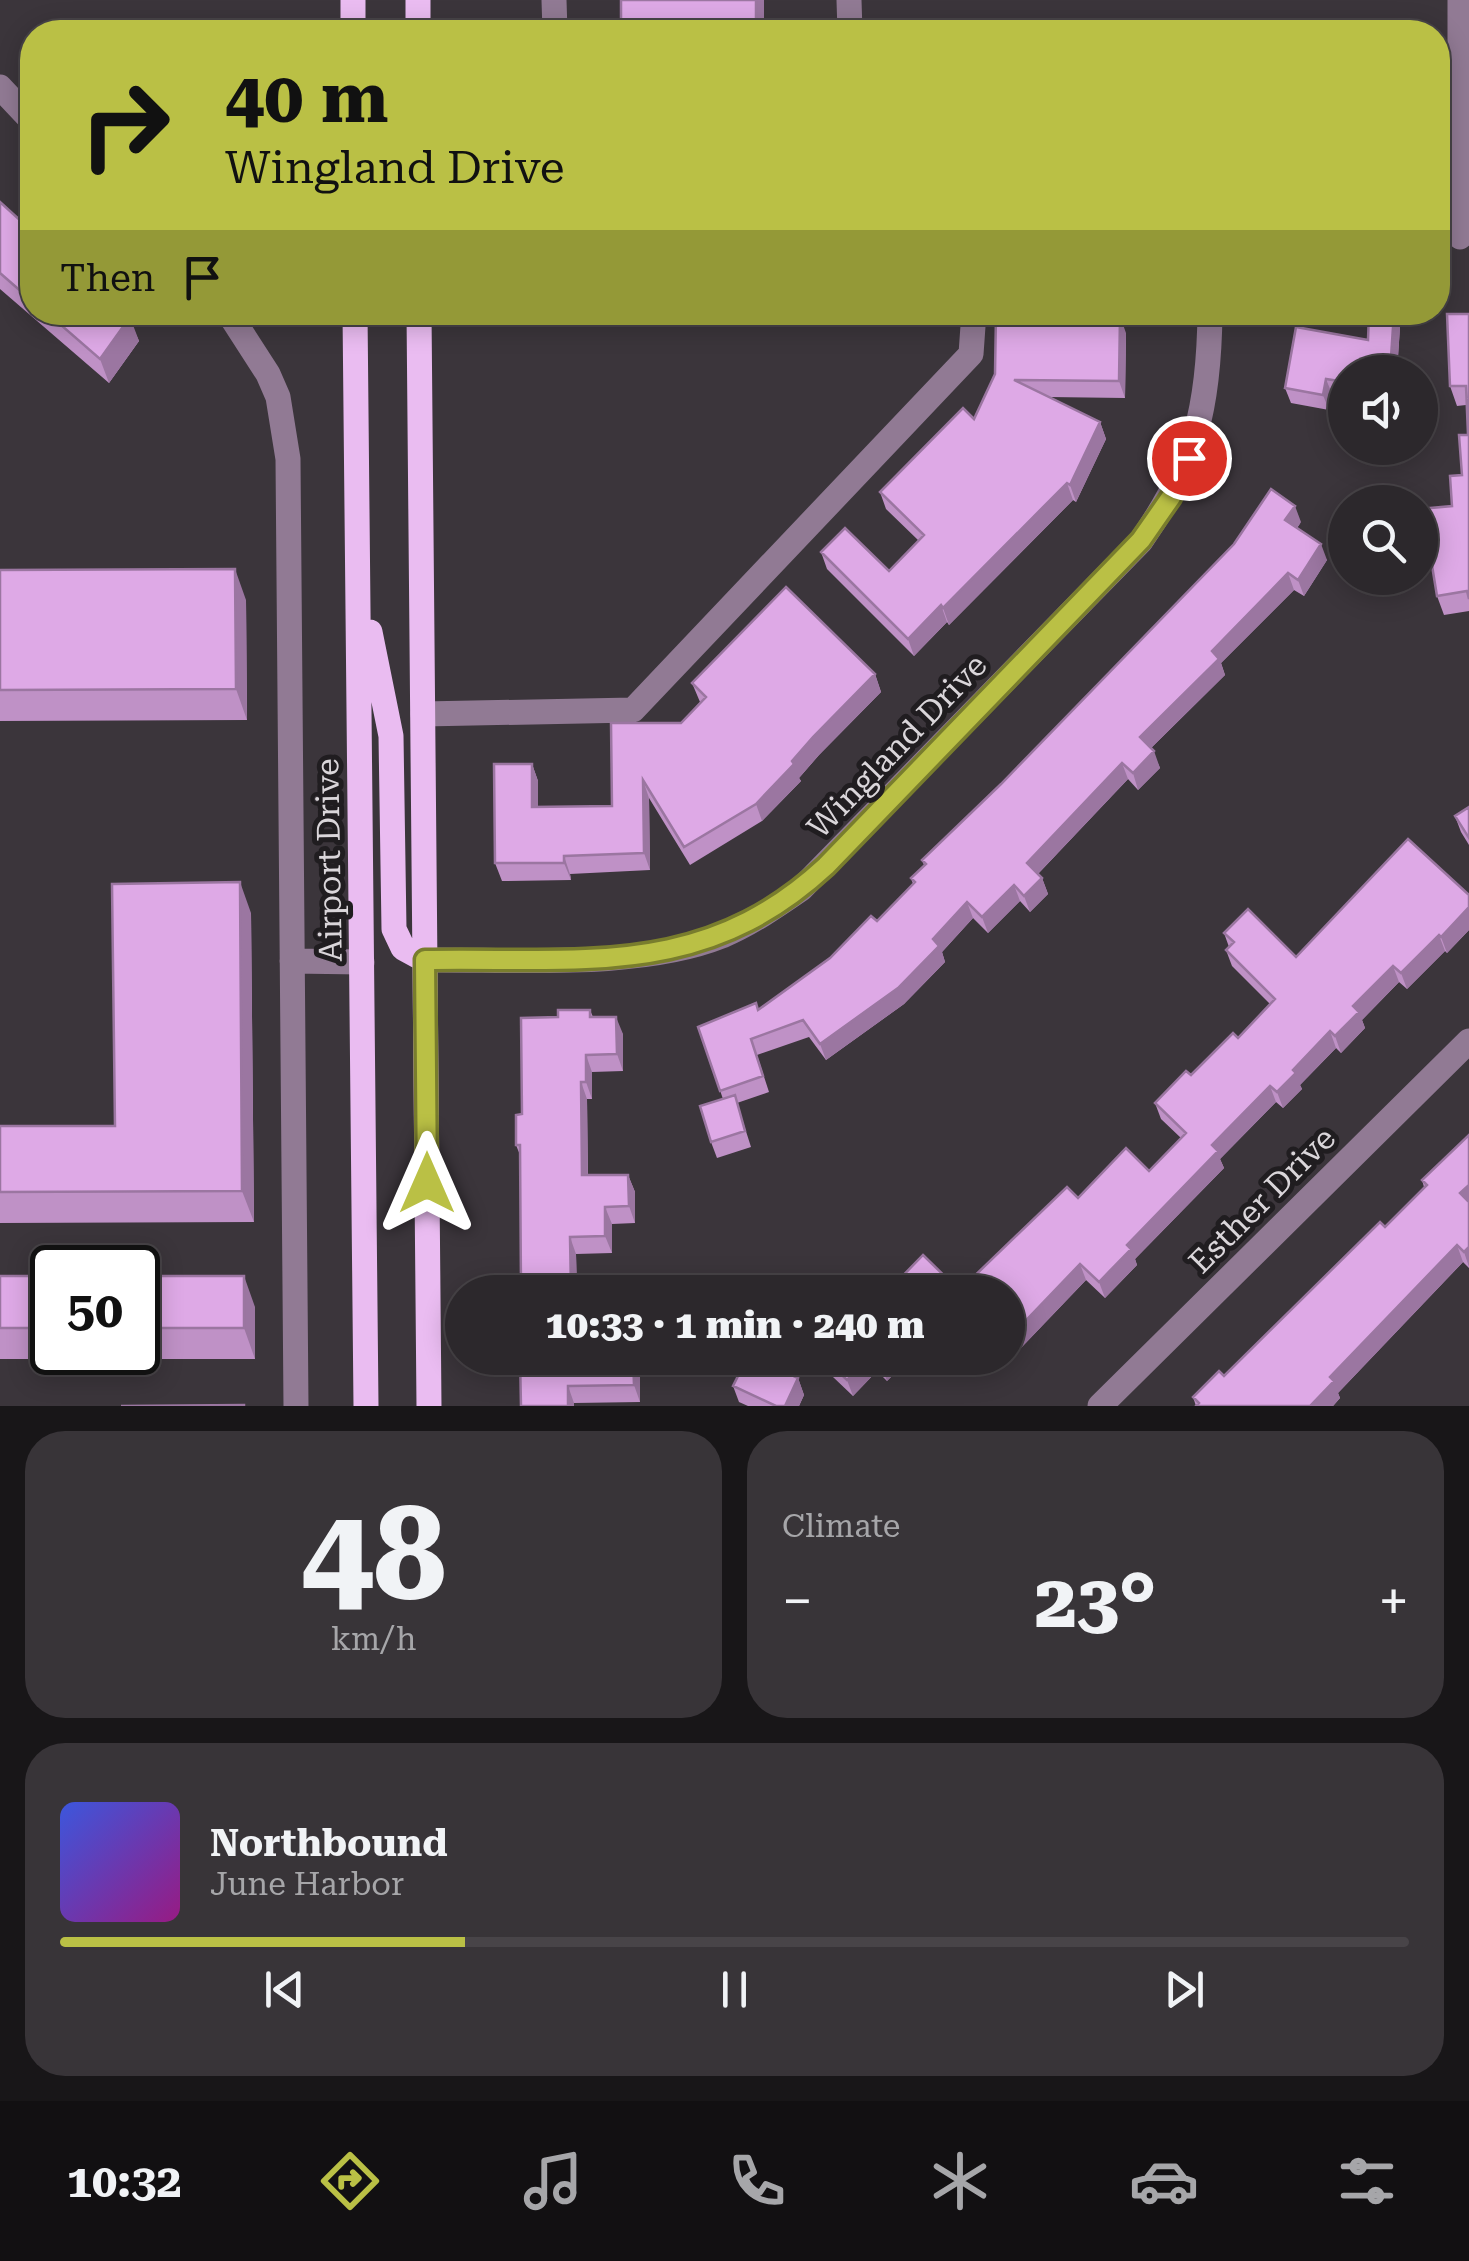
<!DOCTYPE html>
<meta charset="utf-8">
<style>
body{margin:0;font-family:"Roboto Serif",serif;background:#383438;color:#f1f3f6;height:100vh;display:flex;flex-direction:column;font-size:38px;white-space:nowrap}
*{box-sizing:border-box;margin:0}
p{font-size:32px;color:#a6a6a9}
.icon{flex:none;width:55px;height:55px;fill:none;stroke:currentColor;stroke-width:2;stroke-linecap:round;stroke-linejoin:round}
.map{position:relative;height:1406px;overflow:hidden}
.side{display:flex;flex-direction:column;gap:25px;padding:25px;background:#181618;flex:1}
.side>*{flex:none}
.top-card{position:absolute;left:20px;top:20px;width:1430px;height:305px;border-radius:40px;box-shadow:0 5px 25px #0003,0 0 0 2px #484448;background:#bac045;color:#111;overflow:hidden}
.buttons{position:absolute;left:1328px;top:355px;display:grid;gap:20px}
.buttons a{display:grid;place-items:center;width:110px;height:110px;border-radius:50%;background:#2c282c;box-shadow:0 5px 25px #0003,0 0 0 2px #484448;font-size:50px}
.speed{position:absolute;left:30px;top:1245px;display:flex;gap:20px;font-size:50px;font-weight:700;text-align:center}
.speed>*{display:grid;place-content:center;width:130px;height:130px;border-radius:50%;background:#2c282c;box-shadow:0 5px 25px #0003,0 0 0 2px #484448;line-height:1}
.speed .limit{border:5px solid #111;border-radius:15px;background:#fff;color:#111}
.pin{position:absolute;display:grid;place-items:center;width:85px;height:85px;color:#fff;margin:-42px;border:5px solid #fff;border-radius:50%;box-shadow:0 2px 10px #0007}
.me{position:absolute;width:110px;margin:-55px;rotate:0deg;stroke-linejoin:round;filter:drop-shadow(0 0 8px #0008)}
.turn{display:flex;align-items:center;gap:35px;height:210px;padding:0 40px;font-size:45px}
.turn .icon{width:130px;height:130px;stroke-width:2.5}
.turn b{display:block;font-size:70px;line-height:85px}
.then{display:flex;align-items:center;height:95px;padding:0 40px;background:#0003;gap:20px;font-size:38px}
.big{font-size:75px;font-weight:800;line-height:1.1}
.side .widget{flex:1;display:flex;flex-direction:column;justify-content:center;gap:15px;min-width:0;padding:0 35px;border-radius:40px;background:#383438}
.side .dial{align-items:center;gap:0}
.dial b{font-size:130px;line-height:1}
.song{display:flex;align-items:center;gap:30px}
.cover{width:120px;height:120px;border-radius:15px;background:linear-gradient(135deg,hsl(230 70% 55%),hsl(310 70% 35%))}
.played{height:10px;border-radius:5px;background:linear-gradient(90deg,#bac045 30%,#484448 30%)}
.keys{display:flex;justify-content:space-around;direction:ltr}
.heat{display:flex;justify-content:space-between;align-items:center;font-size:55px;direction:ltr}
.side .tiles{flex:1;display:grid;gap:25px;grid-template-columns:1fr 1fr}
.widget:last-child{grid-column:span 2}
.trip{position:absolute;left:445px;top:1275px;width:580px;height:100px;border-radius:50px;background:#2c282c;box-shadow:0 5px 25px #0003,0 0 0 2px #484448;font-weight:800;line-height:100px;text-align:center}
.tab-bar{display:flex;height:160px;justify-content:space-around;align-items:center;background:#121012;color:#a6a6a9}
.tab-bar .icon{width:70px;height:70px}
.tab-bar .current{color:#bac045}
.tab-bar b{font-size:45px;color:#f1f3f6}
.map>svg:first-child{display:block}
.lines{fill:none;stroke-linecap:round;stroke-linejoin:round}
.minor{stroke:#917a94;stroke-width:25}
.major{stroke:#eabcf1;stroke-width:25}
.wall{fill:#bf91c6}
.shaded-wall{fill:#9b76a1}
.building{fill:#dea9e6;stroke:#9b76a1;stroke-width:2.5}
.route-casing{stroke:#797d2d;stroke-width:25}
.route{stroke:#bac045;stroke-width:18}
.labels{text-anchor:middle;stroke-width:10;stroke-linejoin:round;paint-order:stroke}
.street-label{font-size:32px;fill:#dad6da;stroke:#201d20}
</style>
<div class="map">
<svg width="1469" height="1406" viewBox="0 0 1469 1406">
<rect width="100%" height="100%" fill="#3b353b"/>
<g class="lines">
<!-- minor -->
<path class="minor" d="M554,0L555,32
M849,0L850,32
M0,87L32,121
M1460,237V0
M228,312L268,374L278,397L288,459L296,1406
M423,714L633,710L971,354L974,312
M425,960C514,959 640,969 722,936C750,924 775,907 801,889L1141,541C1196,461 1209,408 1210,312
M292,961L362,962
M1100,1406L1469,1041"/>
<!-- major -->
<path class="major" d="M353,0V32
M418,0V32
M355,312L366,1406
M419,312L429,1406
M370,632L391,736L394,929L403,948L425,960"/>
</g>
<!-- wall -->
<path class="wall" d="M0,202L32,231V312H126L139,341L109,383L0,289Z
M1369,312H1401L1397,372H1345V396L1332,394L1329,410L1291,403L1285,388L1368,340Z
M1469,314V611L1444,615L1437,596L1430,555H1422L1420,549V509L1452,506L1462,475L1468,435L1466,405L1457,406L1450,386Z
M1126,333L1125,398L1049,397L1100,422L1106,439L1076,502L1073,500L949,625L947,622L914,656L827,569L821,552L889,571L919,541L886,509L880,492L974,419L995,374Z
M1301,522L1297,528L1327,560L1304,596L1294,590L1221,663L1225,675L1151,748L1160,768L1138,790L1128,779L1038,874L1042,878L1048,894L1030,912L1020,901L988,933L973,918L942,952L945,962L904,1004L826,1060L809,1037L757,1055L769,1092L737,1103L751,1147L717,1158L711,1142L723,1099L698,1027L758,1010L830,958L877,921L913,884L911,878L924,865L922,860Z
M0,570L246,600L247,720L0,721Z
M875,674L881,692L819,755L799,778L801,781L762,821L690,865L649,798L650,870L570,874L571,880L502,881L495,863L532,764L538,781V807L612,806L681,723L700,702L692,683Z
M1469,807V845L1461,832L1455,816Z
M1469,895V930L1447,953L1445,951L1407,989L1399,982L1362,1020L1365,1028L1341,1053L1336,1048L1300,1085L1302,1089L1283,1108L1276,1102L1220,1159L1224,1168L1135,1259L1137,1265L1105,1298L1086,1280L1019,1350L1008,1339V1292H967L964,1286L1078,1198L1149,1171L1181,1138L1161,1119L1155,1103L1238,1038L1270,1004L1232,966L1226,950L1229,947L1224,933L1296,957Z
M251,913L254,1222L0,1223V1126H115Z
M590,1010L593,1017L623,1034V1071L592,1072V1099H587L588,1175H628L635,1192V1223L612,1224V1253L576,1254L577,1292H516L521,1287L520,1155L516,1145L522,1114L558,1017Z
M1469,1135V1268L1463,1262L1338,1393L1340,1398L1333,1406H1196L1193,1397L1224,1376L1385,1227L1424,1187L1422,1180Z
M0,1276H52V1352H138V1276L255,1307V1359H0Z
M634,1358L640,1373V1402L574,1403V1406H521Z
M813,1358H910L887,1381L877,1371L853,1396Z
M798,1378L804,1395L799,1406H748L739,1402L733,1386Z"/>
<!-- shaded-wall -->
<path class="shaded-wall" d="M756,0H764V32H756Z
M1394,312H1401L1397,372H1390Z
M1120,316L1126,333L1125,398L1119,381Z
M130,317L139,341L109,383L100,359Z
M1326,379L1332,394L1329,410L1323,395Z
M1100,422L1106,439L1076,502L1070,485Z
M1067,483L1073,500L949,625L943,608Z
M1295,506L1301,522L1291,537L1285,520Z
M1321,544L1327,560L1304,596L1298,580Z
M235,569L246,600L247,720L236,689Z
M1288,573L1294,590L1221,663L1225,675L1146,753L1140,737L1212,651Z
M941,605L947,622L914,656L908,639Z
M875,674L881,692L819,755L799,778L801,781L762,821L756,804L813,737Z
M1154,751L1160,768L1138,790L1133,773Z
M1122,763L1128,779L1033,879L1027,863Z
M532,764L538,781V825L532,807Z
M643,780L649,798L650,870L644,853Z
M564,856L570,874L571,880L564,863Z
M1042,878L1048,894L1030,912L1024,896Z
M240,882L251,913L254,1222L242,1191Z
M1014,885L1020,901L988,933L982,917Z
M967,902L973,918L942,952L945,962L904,1004L826,1060L820,1044L933,939Z
M1469,907V930L1447,953L1441,937Z
M1439,935L1445,951L1407,989L1401,973Z
M1393,966L1399,982L1362,1020L1365,1028L1341,1053L1335,1036L1353,1006Z
M616,1017L623,1034V1071L617,1054Z
M1330,1031L1336,1048L1300,1085L1302,1089L1283,1108L1277,1092L1293,1070Z
M586,1055L592,1072V1099L586,1082Z
M581,1082L587,1099L588,1193L582,1175Z
M1270,1086L1276,1102L1220,1159L1224,1168L1135,1259L1137,1265L1105,1298L1099,1282L1127,1245L1212,1145Z
M628,1175L635,1192V1223L629,1206Z
M1469,1185V1208L1460,1193Z
M605,1207L612,1224V1253L605,1236Z
M570,1237L576,1254L577,1292H571Z
M1457,1245L1463,1262L1338,1393L1340,1398L1333,1406H1310L1330,1377Z
M1469,1247V1267L1464,1252Z
M1080,1264L1086,1280L1019,1350L1013,1334Z
M244,1276L255,1307V1359L244,1328Z
M634,1358L640,1373V1402L634,1385Z
M869,1358H872L877,1371L853,1396L847,1380Z
M888,1358H910L887,1381L881,1365Z
M923,1358H935L926,1366Z
M798,1378L804,1395L799,1406H785Z
M568,1386L574,1403V1406H568Z"/>
<!-- building -->
<path class="building" d="M621,0H756V32H621Z
M0,202L32,231V301L0,273Z
M46,312H126L130,317L100,359Z
M1369,312H1394L1390,372H1345V382L1326,379L1323,395L1285,388L1296,327L1368,340Z
M996,314L1120,316L1119,381L1014,380L1100,422L1070,485L1067,483L943,608L941,605L908,639L821,552L845,528L889,571L924,535L880,492L963,408L974,419L995,374Z
M1447,314H1469V599L1467,591L1437,596L1427,535L1420,536V509L1452,506L1450,476L1462,475L1459,435H1468L1466,386H1450Z
M1271,489L1295,506L1285,520L1321,544L1298,580L1288,573L1212,651L1219,659L1140,737L1154,751L1133,773L1122,763L1027,863L1042,878L1024,896L1014,885L982,917L967,902L933,939L939,946L898,988L820,1044L803,1020L751,1039L763,1076L720,1091L698,1027L756,1003L758,1010L830,958L871,916L877,921L915,882L911,878L926,864L922,860L1001,784L1234,544Z
M235,569L236,689L0,690V570Z
M786,587L875,674L813,737L792,761L794,764L756,804L684,847L643,780L644,853L564,856V863H495L494,764H532V807L612,806L611,723H681L706,697L692,683Z
M1469,807V838L1455,816Z
M1408,839L1469,895V907L1441,937L1439,935L1401,973L1393,966L1353,1006L1359,1012L1335,1036L1330,1031L1293,1070L1296,1073L1277,1092L1270,1086L1212,1145L1218,1151L1127,1245L1131,1249L1099,1282L1080,1264L1013,1334L1008,1328V1292H971L964,1286L1067,1187L1078,1198L1126,1148L1149,1171L1186,1133L1155,1103L1186,1071L1191,1075L1233,1033L1238,1038L1275,999L1226,950L1234,942L1224,933L1248,909L1296,957Z
M240,882L242,1191L0,1192V1126H115L112,884Z
M558,1010H590V1017H616L617,1054L586,1055V1082H581L582,1175H628L629,1206L605,1207V1236L570,1237L571,1292H516V1287H521L520,1145H516V1115L522,1114L521,1018L558,1017Z
M735,1095L745,1131L711,1142L700,1106Z
M1469,1135V1185L1460,1193L1469,1202V1247L1464,1252L1457,1245L1330,1377L1334,1381L1310,1406H1196L1199,1403L1193,1397L1219,1371L1224,1376L1380,1222L1385,1227L1427,1185L1422,1180Z
M923,1255L961,1292H887Z
M0,1276H52V1328H0Z
M138,1276H244V1328H138Z
M520,1358H633L634,1385L568,1386V1406H521Z
M747,1358H755L798,1378L785,1406H776L733,1386Z
M824,1358H869L847,1380Z
M874,1358H888L881,1365Z
M244,1405V1406H121Z"/>
<g class="lines">
<defs>
<path id="route" d="M427,1183L425,960C580,957 703,980 826,866L1141,540L1171,497L1189,458"/>
</defs>
<!-- route casing -->
<use href="#route" class="route-casing"/>
<!-- route -->
<use href="#route" class="route"/>
</g>
<g class="labels">
<!-- street labels -->
<g class="street-label">
<text transform="translate(897 746) rotate(-46)" y="11">Wingland Drive</text>
<text transform="translate(329 860) rotate(-91)" y="11">Airport Drive</text>
<text transform="translate(1262 1200) rotate(-45)" y="11">Esther Drive</text>
</g>
</g>
</svg>
<div class="buttons">
<a><svg class="icon" aria-label="sound" viewBox="0 0 24 24"><path d="M4 9h4l5-4v14l-5-4H4zM17 9q2 3 0 6"/></svg></a>
<a><svg class="icon" aria-label="search" viewBox="0 0 24 24"><circle cx="10" cy="10" r="6"/><path d="M15 15l6 6"/></svg></a>
</div>
<div class="speed"><div class="limit">50</div></div>
<div class="pin" style="left:1189px;top:458px;background:#d93025"><svg class="icon" aria-label="arrive" viewBox="0 0 24 24"><path d="M6 21V4h12l-3 4 3 4H6"/></svg></div>
<svg class="me" style="left:427px;top:1183px" viewBox="-20 -20 40 40"><path d="M0-17L14 15 0 8-14 15z" fill="#bac045" stroke="#fff" stroke-width="4"/></svg>
<div class="trip">10:33 · 1 min · 240 m</div>
<div class="top-card">
<div class="turn"><svg class="icon" aria-label="right" viewBox="0 0 24 24"><path d="M7 20v-9h11M14 6l5 5-5 5"/></svg><div><b>40 m</b>Wingland Drive</div></div>
<div class="then">Then<svg class="icon" aria-label="arrive" viewBox="0 0 24 24"><path d="M6 21V4h12l-3 4 3 4H6"/></svg></div>
</div>
</div>
<section class="side">
<div class="tiles">
<div class="widget dial"><b>48</b><p>km/h</p></div>
<div class="widget"><p>Climate</p>
<div class="heat"><a>−</a><b class="big">23°</b><a>+</a></div>
</div>
<div class="widget">
<div class="song"><i class="cover"></i><div><b>Northbound</b><p>June Harbor</p></div></div>
<div class="played"></div>
<div class="keys"><svg class="icon" aria-label="previous" viewBox="0 0 24 24"><path d="M18 5L8 12l10 7zM5 5v14"/></svg><svg class="icon" aria-label="pause" viewBox="0 0 24 24"><path d="M8 5v14M16 5v14"/></svg><svg class="icon" aria-label="next" viewBox="0 0 24 24"><path d="M6 5l10 7-10 7zM19 5v14"/></svg></div>
</div>
</div>
</section>
<nav class="tab-bar">
<b>10:32</b>
<svg class="icon current" aria-label="directions" viewBox="0 0 24 24"><path d="M12 3l9 9-9 9-9-9zM9 14v-3h6M13 9l2 2-2 2"/></svg>
<svg class="icon" aria-label="music" viewBox="0 0 24 24"><path d="M9 18V5l10-2v13"/><circle cx="6" cy="18" r="3"/><circle cx="16" cy="16" r="3"/></svg>
<svg class="icon" aria-label="phone" viewBox="0 0 24 24"><path d="M5 4h4l2 5-3 2q2 4 5 5l2-3 5 2v4C11 20 4 13 5 4z"/></svg>
<svg class="icon" aria-label="climate" viewBox="0 0 24 24"><path d="M12 3v18M4 7l16 10M4 17L20 7"/></svg>
<svg class="icon" aria-label="car" viewBox="0 0 24 24"><path d="M5 17H2v-5l4-1 3-4h7l3 4 3 1v5h-3M9 17h6M6 11h13"/><circle cx="7" cy="17" r="2"/><circle cx="17" cy="17" r="2"/></svg>
<svg class="icon" aria-label="filters" viewBox="0 0 24 24"><path d="M4 7h16M4 17h16"/><circle cx="9" cy="7" r="2"/><circle cx="15" cy="17" r="2"/></svg>
</nav>
